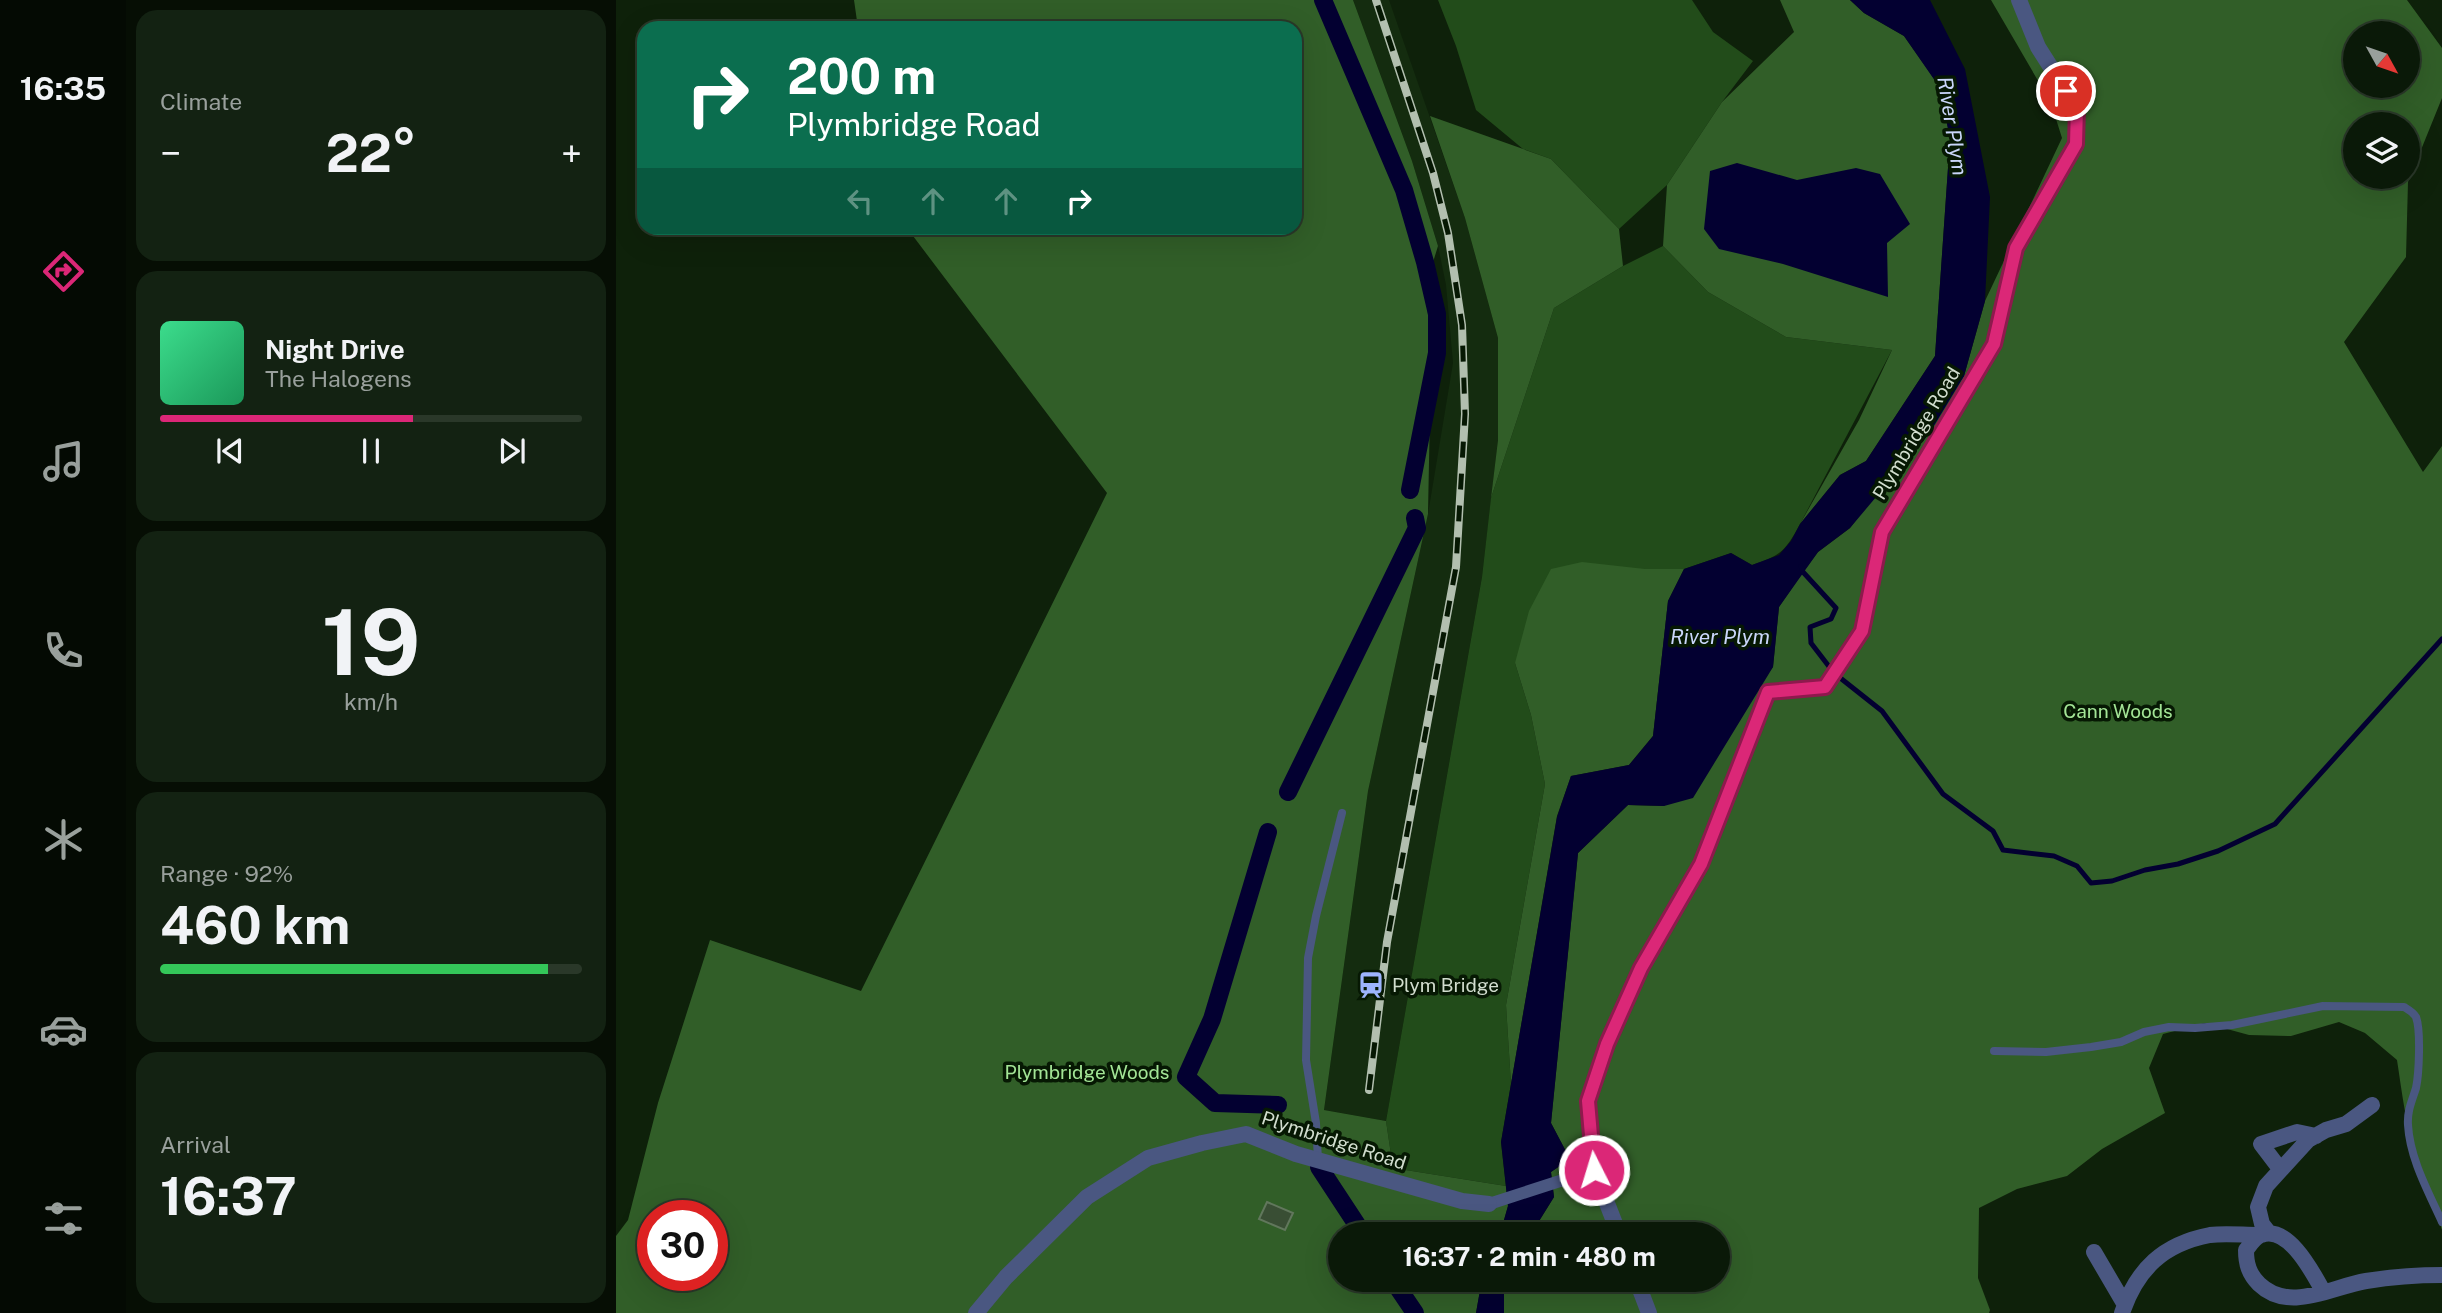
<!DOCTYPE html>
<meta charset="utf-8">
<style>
body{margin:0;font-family:"Public Sans",sans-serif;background:#132212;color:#f1f3f6;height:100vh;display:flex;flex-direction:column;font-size:26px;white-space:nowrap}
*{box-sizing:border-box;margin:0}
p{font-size:23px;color:#99a09c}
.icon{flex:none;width:38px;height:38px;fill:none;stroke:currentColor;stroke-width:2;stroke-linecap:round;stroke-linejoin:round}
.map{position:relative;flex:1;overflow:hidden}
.details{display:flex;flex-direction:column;gap:10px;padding:10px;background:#060e04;width:490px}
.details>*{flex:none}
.hud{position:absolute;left:21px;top:21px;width:665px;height:214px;border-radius:21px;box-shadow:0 7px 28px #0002,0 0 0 2px #2a3829;background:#0b6e4f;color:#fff;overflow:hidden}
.needle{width:46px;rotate:130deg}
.buttons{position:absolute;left:1727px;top:21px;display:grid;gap:14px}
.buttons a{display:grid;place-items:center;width:77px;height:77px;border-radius:50%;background:#0a1908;box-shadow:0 7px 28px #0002,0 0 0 2px #2a3829;font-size:35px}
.speed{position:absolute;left:21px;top:1200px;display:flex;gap:14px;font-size:35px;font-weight:700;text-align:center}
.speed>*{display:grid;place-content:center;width:91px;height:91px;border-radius:50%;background:#0a1908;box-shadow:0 7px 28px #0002,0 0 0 2px #2a3829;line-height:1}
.speed .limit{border:10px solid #d22;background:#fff;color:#111}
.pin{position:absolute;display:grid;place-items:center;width:60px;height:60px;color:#fff;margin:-30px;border:4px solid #fff;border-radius:50%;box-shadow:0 2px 7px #0007}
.me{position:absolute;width:77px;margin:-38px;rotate:355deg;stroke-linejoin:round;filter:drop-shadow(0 0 5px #0008)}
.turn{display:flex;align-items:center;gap:24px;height:147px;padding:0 35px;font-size:32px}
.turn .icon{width:91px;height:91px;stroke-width:2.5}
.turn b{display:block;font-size:49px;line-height:60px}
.lanes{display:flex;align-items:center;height:66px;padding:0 35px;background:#0003;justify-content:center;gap:35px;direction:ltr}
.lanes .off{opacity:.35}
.big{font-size:52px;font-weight:700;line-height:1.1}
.details .widget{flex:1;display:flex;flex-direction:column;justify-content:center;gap:10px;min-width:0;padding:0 24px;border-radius:21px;background:#132212}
.details .dial{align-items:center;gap:0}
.dial b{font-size:91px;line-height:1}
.song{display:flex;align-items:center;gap:21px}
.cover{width:84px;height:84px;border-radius:10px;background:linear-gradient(135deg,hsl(150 70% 55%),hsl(150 70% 35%))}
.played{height:7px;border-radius:4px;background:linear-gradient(90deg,#db2777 60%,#2a3829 60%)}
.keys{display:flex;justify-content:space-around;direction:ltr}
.heat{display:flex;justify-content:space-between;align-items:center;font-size:38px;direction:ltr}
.charge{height:10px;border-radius:5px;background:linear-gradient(90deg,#34c759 92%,#2a3829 0)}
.trip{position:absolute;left:712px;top:1222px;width:402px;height:70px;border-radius:35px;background:#0a1908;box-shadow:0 7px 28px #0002,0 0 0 2px #2a3829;font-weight:700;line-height:70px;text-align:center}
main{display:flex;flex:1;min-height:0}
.tab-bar{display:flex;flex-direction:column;width:126px;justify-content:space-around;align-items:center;background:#040a03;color:#99a09c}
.tab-bar .icon{width:49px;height:49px}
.tab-bar .selected{color:#db2777}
.tab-bar b{font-size:32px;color:#f1f3f6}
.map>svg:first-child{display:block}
.built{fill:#142c0f}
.green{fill:#224c1a}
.forest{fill:#315e28;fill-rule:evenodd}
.water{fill:#030031}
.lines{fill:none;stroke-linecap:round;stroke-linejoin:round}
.stream{stroke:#030031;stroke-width:5}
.canal{stroke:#030031;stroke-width:18}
.building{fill:#394e34;stroke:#61775c;stroke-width:2}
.service{stroke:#4a5781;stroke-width:8}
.pedestrian{stroke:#4a5781;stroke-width:12}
.minor{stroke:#4a5781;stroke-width:16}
.rail-casing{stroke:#b2bfaf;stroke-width:8}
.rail{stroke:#061803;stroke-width:5;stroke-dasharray:16;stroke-linecap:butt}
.route-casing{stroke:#8e194d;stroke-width:18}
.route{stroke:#db2777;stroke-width:12}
.labels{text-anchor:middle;stroke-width:7;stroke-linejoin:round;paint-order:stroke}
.street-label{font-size:19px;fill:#d1ddce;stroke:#061803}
.park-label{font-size:19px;fill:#a3e596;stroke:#061803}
.poi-label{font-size:19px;fill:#d1ddce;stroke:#061803;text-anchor:start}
.water-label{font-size:21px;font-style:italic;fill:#cad6fa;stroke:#061803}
</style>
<main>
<nav class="tab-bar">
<b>16:35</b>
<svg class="icon selected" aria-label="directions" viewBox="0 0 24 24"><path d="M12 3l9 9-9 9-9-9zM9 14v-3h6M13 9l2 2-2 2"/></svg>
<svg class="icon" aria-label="music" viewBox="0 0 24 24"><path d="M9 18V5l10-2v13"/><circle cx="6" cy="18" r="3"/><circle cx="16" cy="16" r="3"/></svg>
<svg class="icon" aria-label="phone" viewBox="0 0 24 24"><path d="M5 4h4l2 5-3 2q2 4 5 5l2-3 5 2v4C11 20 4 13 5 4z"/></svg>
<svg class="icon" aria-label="climate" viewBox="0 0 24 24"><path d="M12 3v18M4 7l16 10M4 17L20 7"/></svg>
<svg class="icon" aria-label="car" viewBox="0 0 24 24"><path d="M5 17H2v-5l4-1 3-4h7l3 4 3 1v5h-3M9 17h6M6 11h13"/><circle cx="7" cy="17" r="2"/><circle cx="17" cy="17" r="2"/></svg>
<svg class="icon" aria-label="filters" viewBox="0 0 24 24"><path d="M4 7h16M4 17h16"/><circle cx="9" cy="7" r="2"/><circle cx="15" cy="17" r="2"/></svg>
</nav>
<section class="details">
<div class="widget"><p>Climate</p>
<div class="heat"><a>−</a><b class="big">22°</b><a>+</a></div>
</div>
<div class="widget">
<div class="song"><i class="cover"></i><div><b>Night Drive</b><p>The Halogens</p></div></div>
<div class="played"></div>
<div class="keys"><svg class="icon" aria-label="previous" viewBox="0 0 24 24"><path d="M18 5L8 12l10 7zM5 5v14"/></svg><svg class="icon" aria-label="pause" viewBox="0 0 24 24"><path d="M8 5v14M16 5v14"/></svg><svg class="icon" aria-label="next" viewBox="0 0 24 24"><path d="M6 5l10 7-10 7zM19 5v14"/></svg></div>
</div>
<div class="widget dial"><b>19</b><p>km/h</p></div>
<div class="widget"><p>Range · 92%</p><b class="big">460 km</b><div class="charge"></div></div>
<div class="widget"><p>Arrival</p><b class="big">16:37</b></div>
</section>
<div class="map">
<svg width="1826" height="1313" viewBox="0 0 1826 1313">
<rect width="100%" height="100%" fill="#0e210a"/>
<!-- built -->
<path class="built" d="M737,0H773L849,218L882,338V440L866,577L770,1121L708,1110L752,791L812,514L837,363L830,285L822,246L796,161Z"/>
<!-- green -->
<path class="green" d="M822,0H1076L1097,32L1137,61L1106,102L1051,185L1003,229L935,159L907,149L860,110L840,46Z
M1047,246L1092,292L1170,337L1276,350L1184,524C1169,552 1165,555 1136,565L1115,553L1068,569H1029L899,663L915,715L929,784L890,1005L895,1084L885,1142L890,1186L777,1168L770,1121L866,577L875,498L938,308L1007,266Z"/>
<!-- forest -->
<path class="forest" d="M238,0H737L796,161L822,246L810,285L815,360L812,514L752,791L708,1110L770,1121L777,1168L890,1186L892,1206L884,1234H724V1279H866L860,1313H0V1236L12,1220L42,1103L94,940L245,991L491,493L291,228H679V28H242ZM37,1216H96V1276H37Z
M1164,0H1234L1248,13L1288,36L1324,87L1334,139L1319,356L1250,461L1224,475L1184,524L1243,420L1276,350L1170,337L1092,292L1047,246L1051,185L1106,102L1178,32Z
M1375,0H1791L1826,48V98L1792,182L1790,257L1728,342L1807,472L1826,446V1230C1819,1205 1808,1182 1800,1157C1790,1126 1786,1093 1781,1060L1749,1033L1723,1022L1675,1036L1633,1035L1589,1023L1547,1034L1533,1068L1549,1113L1486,1149L1451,1176L1401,1189L1363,1208L1362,1278L1374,1310L1373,1313H888V1292L894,1279H1102V1234H915L938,1197L935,1172L954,1159L935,1123L962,853L1012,805L1048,806L1157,667L1163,607L1187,572L1202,552L1234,528L1348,376L1369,301L1446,138L1435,103ZM1740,33H1792V86H1740ZM1740,124H1792V177H1740Z
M814,116L935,159L1003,229L1007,266L938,308L875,498L882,440V338L849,218Z
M966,562L1029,569H1068L1052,601L1037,736L1013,765L955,776L941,816L895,1084L890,1005L929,784L915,715L899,663L913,611L935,569Z"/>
<!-- water -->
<path class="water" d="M1234,0H1314L1349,69L1374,197L1369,301L1348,376L1313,434L1234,528L1202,552L1163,607L1157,667L1077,798L1048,806L1012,805L962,853L935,1123L954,1159L935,1172L938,1197L915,1234H884L892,1206L885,1142L941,817L955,776L1013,765L1037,736L1052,601L1068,569L1115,553L1136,565L1163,555L1175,541L1184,524L1224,475L1250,461L1319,356L1334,139L1324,88L1288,36L1248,13Z
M1121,163L1181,180L1240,168L1264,174L1294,224L1271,243L1272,297L1167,264L1103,249L1088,229L1094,171Z
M866,1279H894L888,1292V1313H860Z"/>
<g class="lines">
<!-- stream -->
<path class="stream" d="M1185,566L1187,572L1220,608L1215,619L1194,627L1195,643L1218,673L1266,711L1327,794L1377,831L1387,850L1438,856L1461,866L1475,883L1496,881L1529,870L1562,864L1602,851L1659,824L1826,639"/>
<!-- canal -->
<path class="canal" d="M707,0L788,190L809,262L821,314V353L794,490
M672,792L801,528L799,518
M652,832L596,1019L570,1077L599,1103L662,1105
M703,1167L747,1234
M776,1279L799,1313"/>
</g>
<!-- building -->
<path class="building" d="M651,1202L677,1213L669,1230L643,1219Z"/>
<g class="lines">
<!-- service -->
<path class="service" d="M1378,1051L1430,1052L1475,1047L1505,1042L1528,1032L1553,1027L1579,1028L1616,1025L1707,1006L1788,1007C1793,1010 1797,1012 1800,1017C1805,1030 1803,1074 1800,1088C1796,1101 1791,1111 1792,1125C1794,1159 1812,1191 1826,1222
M702,1160L700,1123L690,1060L692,958L700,916L726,813"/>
<!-- pedestrian -->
<path class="pedestrian" d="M873,1204L978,1170"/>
<!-- minor -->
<path class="minor" d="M1664,1169L1645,1144L1681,1132L1700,1136
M1653,1233L1646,1224L1642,1207L1650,1186L1692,1140L1710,1130L1730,1124L1756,1105
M1003,1234L978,1170L972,1101L991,1044L1025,968L1085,864L1152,692L1209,687L1246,631L1266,532L1378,344L1400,249L1460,144V107L1422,47L1403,0
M1478,1252L1509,1305
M1020,1279L1033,1313
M1707,1291C1697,1273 1672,1224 1645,1235C1639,1237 1634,1245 1630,1250C1630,1264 1633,1274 1643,1284C1673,1313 1715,1287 1750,1281C1775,1277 1801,1275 1826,1275
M360,1313L390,1277L471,1197L532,1158L586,1143L630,1134L680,1154L846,1201L873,1204
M1506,1313C1521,1269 1547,1244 1594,1235C1609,1233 1627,1235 1643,1235"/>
<defs>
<path id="rail" d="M753,1090L771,942L840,567L849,414L846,325L832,233L817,173L760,0"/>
</defs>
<!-- rail casing -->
<use href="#rail" class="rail-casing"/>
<!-- rail -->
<use href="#rail" class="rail"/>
</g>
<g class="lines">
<defs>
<path id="route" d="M978,1170L972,1101L991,1044L1025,968L1085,864L1152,692L1209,687L1246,631L1266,532L1378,344L1400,248L1460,144L1461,107L1450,91"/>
</defs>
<!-- route casing -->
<use href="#route" class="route-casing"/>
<!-- route -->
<use href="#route" class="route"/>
</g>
<!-- icons -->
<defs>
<symbol id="station-bare" viewBox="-9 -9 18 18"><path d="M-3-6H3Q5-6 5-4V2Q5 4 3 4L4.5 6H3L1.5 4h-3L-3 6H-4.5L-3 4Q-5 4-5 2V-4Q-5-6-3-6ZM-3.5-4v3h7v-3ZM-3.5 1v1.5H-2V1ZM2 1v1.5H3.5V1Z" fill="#9db4fd" stroke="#061803" stroke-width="2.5" paint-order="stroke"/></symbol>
</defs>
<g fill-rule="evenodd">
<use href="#station-bare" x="736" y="966" width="38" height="38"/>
</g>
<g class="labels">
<!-- street labels -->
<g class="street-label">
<text transform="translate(1300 433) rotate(-59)" y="7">Plymbridge Road</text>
<text transform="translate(718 1140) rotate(18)" y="7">Plymbridge Road</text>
</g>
<!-- park labels -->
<g class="park-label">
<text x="1502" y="718">Cann Woods</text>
<text x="471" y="1079">Plymbridge Woods</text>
</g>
<!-- poi labels -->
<g class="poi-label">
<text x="776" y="992">Plym Bridge</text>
</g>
<!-- water labels -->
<g class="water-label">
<text transform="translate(1336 126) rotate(81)" y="7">River Plym</text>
<text x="1104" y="644">River Plym</text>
</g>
</g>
</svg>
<div class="buttons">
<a><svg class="needle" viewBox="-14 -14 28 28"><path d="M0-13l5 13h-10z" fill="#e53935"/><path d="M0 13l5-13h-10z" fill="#99a09c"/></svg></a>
<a><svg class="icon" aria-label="layers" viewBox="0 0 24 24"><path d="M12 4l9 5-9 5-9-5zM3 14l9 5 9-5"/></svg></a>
</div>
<div class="speed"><div class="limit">30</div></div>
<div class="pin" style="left:1450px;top:91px;background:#d93025"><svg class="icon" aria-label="arrive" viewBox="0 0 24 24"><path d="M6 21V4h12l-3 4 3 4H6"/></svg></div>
<svg class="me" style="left:978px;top:1170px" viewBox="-20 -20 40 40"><circle r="17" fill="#db2777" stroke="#fff" stroke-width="3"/><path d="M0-11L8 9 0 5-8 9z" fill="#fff"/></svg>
<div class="trip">16:37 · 2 min · 480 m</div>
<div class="hud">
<div class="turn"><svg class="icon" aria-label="right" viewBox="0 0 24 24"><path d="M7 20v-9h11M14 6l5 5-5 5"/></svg><div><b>200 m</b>Plymbridge Road</div></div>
<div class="lanes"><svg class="icon off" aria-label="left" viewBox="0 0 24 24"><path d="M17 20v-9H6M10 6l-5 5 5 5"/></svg><svg class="icon off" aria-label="ahead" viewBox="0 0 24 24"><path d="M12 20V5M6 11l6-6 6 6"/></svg><svg class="icon off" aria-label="ahead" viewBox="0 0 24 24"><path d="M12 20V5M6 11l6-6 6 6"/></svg><svg class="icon" aria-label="right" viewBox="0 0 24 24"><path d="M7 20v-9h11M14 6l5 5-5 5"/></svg></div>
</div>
</div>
</main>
